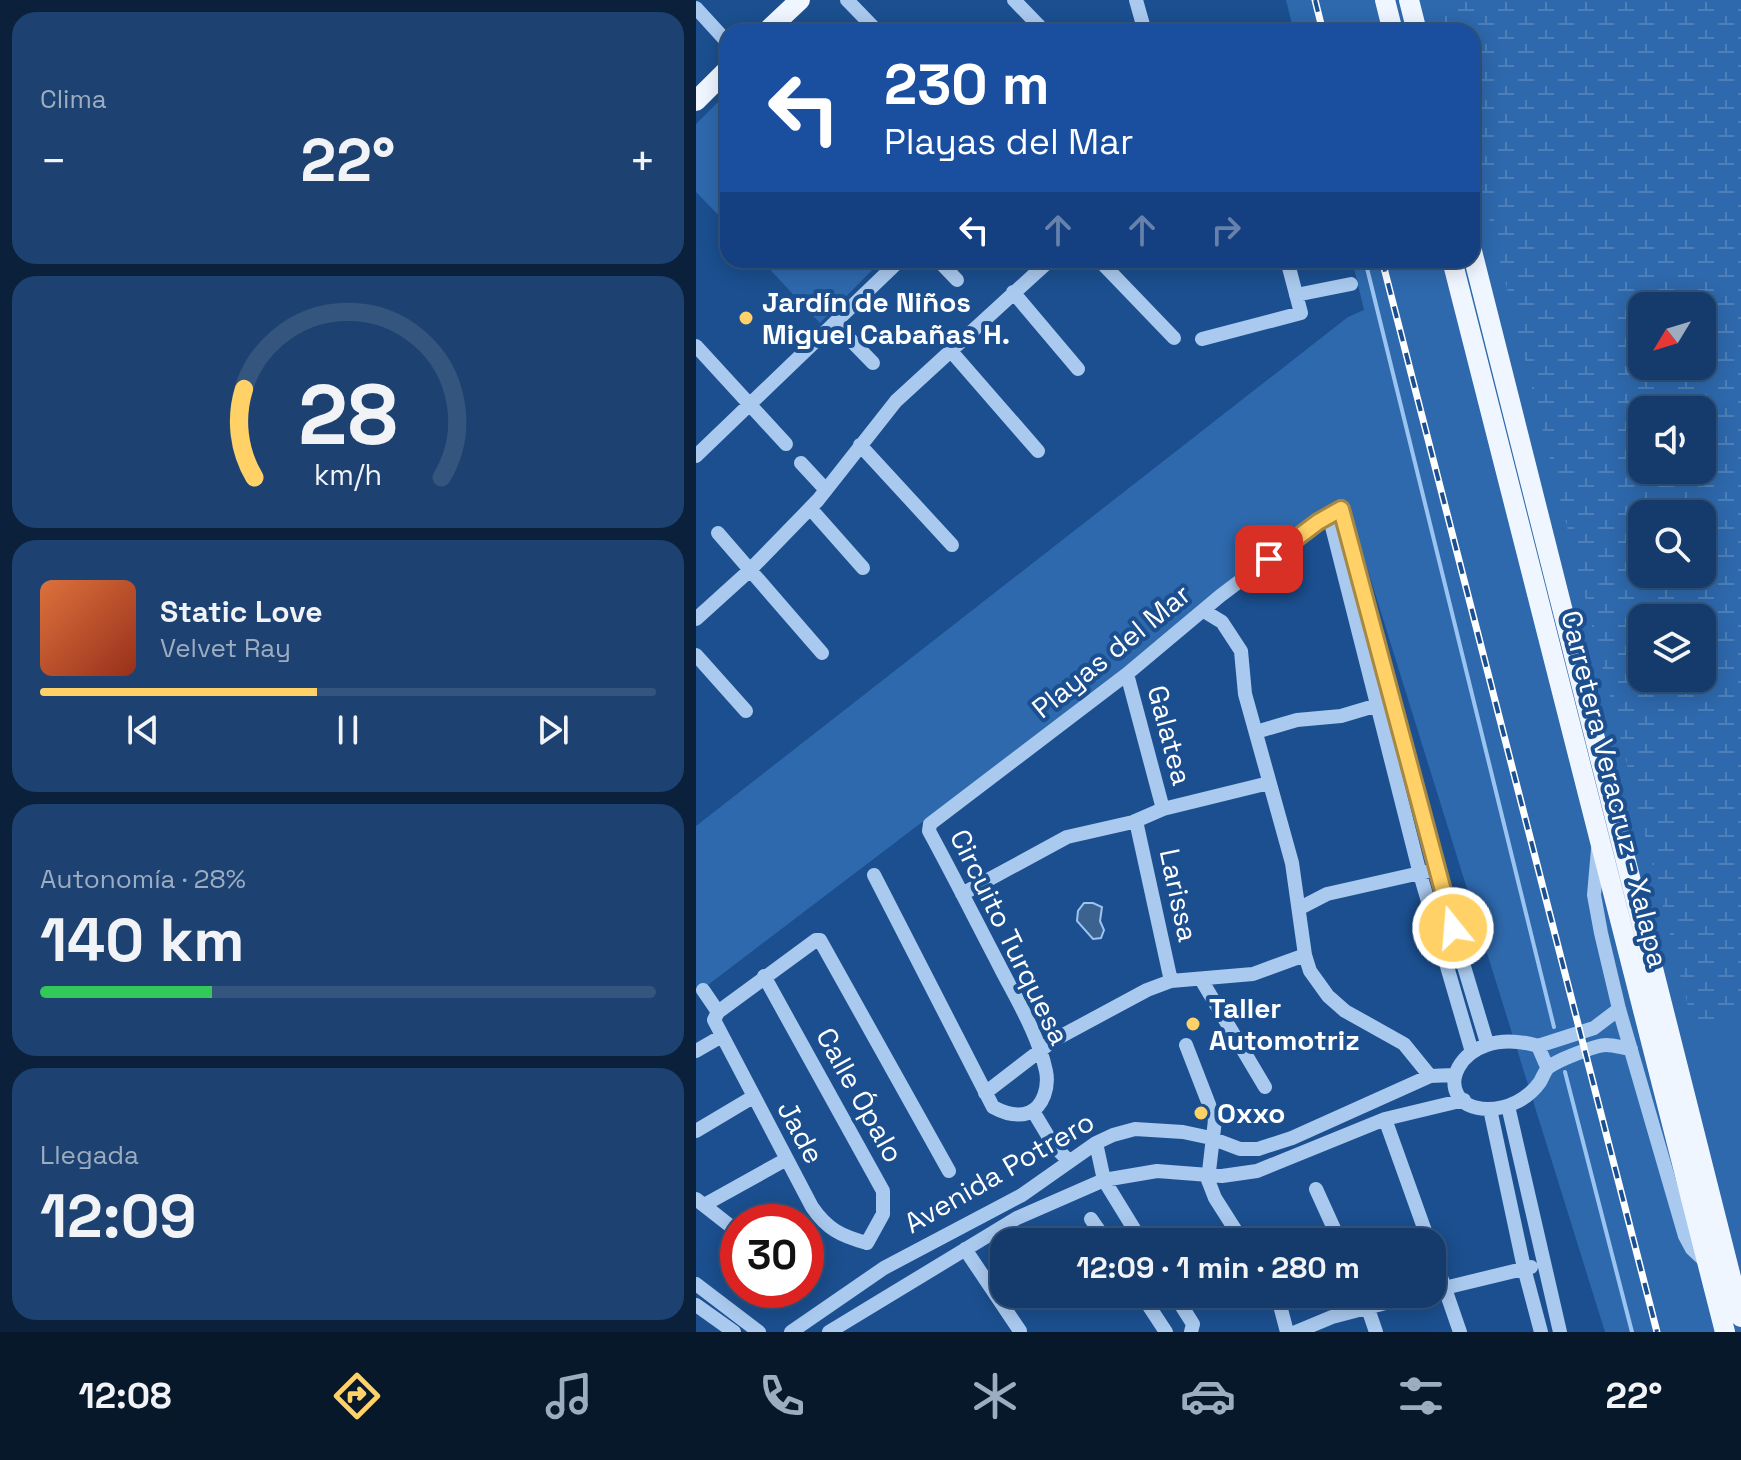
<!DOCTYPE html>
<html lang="es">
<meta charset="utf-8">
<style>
body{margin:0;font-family:"Space Grotesk",sans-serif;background:#1d4271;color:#f1f3f6;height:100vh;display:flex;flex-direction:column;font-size:30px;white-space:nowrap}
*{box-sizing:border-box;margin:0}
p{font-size:26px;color:#9dadc1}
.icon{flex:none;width:44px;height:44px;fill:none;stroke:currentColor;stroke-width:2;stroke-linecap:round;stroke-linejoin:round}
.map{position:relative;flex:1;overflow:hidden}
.panel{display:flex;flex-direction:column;gap:12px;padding:12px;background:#0b203b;width:696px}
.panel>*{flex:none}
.top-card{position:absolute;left:24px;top:24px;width:760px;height:244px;border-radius:24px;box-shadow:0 4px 20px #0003,0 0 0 2px #33557e;background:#1a4fa0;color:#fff;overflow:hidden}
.needle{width:52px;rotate:232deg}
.fabs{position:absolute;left:932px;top:292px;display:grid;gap:16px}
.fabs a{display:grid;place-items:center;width:88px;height:88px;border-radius:16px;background:#143b6b;box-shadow:0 4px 20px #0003,0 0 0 2px #33557e;font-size:40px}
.speed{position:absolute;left:24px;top:1204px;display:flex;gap:16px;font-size:40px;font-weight:700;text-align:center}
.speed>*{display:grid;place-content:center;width:104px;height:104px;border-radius:50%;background:#143b6b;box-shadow:0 4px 20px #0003,0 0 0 2px #33557e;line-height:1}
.speed .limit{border:12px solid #d22;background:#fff;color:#111}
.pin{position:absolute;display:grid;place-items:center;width:68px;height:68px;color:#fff;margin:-34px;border-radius:16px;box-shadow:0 4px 12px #0006}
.me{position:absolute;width:88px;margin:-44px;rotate:343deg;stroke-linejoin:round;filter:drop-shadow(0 0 6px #0008)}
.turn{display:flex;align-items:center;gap:28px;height:168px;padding:0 32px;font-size:36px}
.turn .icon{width:104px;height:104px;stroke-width:2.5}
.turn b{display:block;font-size:56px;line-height:68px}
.lanes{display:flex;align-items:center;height:76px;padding:0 32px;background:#0003;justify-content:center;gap:40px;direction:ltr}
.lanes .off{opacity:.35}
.big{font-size:60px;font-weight:700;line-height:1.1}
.panel .widget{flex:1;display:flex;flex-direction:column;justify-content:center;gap:12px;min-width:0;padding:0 28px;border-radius:24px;background:#1d4271}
.panel .dial{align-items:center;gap:0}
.dial svg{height:208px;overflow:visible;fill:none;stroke:#33557e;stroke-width:7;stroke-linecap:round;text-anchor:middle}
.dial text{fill:#f1f3f6;stroke:none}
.song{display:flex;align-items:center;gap:24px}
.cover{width:96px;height:96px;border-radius:12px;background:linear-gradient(135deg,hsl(20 70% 55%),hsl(10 70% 35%))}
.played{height:8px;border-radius:4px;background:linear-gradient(90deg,#ffd166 45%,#33557e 45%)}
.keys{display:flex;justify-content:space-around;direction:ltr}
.heat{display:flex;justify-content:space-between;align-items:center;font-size:44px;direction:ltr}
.charge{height:12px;border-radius:6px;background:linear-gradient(90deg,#34c759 28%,#33557e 0)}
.trip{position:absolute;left:294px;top:1228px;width:456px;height:80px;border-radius:24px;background:#143b6b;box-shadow:0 4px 20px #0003,0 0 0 2px #33557e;font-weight:700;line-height:80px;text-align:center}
.dock{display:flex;height:128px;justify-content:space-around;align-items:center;background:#08182b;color:#9dadc1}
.dock .icon{width:56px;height:56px}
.dock .current{color:#ffd166}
.dock b{font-size:36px;color:#f1f3f6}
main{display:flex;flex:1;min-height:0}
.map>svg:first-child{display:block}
.green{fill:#2e69ad;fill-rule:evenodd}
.wetland{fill:url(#wetland-marsh);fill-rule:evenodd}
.water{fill:#3c6290;stroke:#9cc4f0;stroke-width:2}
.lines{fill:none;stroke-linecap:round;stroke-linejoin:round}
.stream{stroke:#9cc4f0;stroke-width:4}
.minor{stroke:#a9c9ee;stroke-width:14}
.major{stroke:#f0f6ff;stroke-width:20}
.rail-casing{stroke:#fff;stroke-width:7}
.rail{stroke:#1b4f8f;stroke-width:4;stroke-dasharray:12;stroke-linecap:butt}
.route-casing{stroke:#a68842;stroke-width:20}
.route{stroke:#ffd166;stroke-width:14}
.poi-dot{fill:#ffd166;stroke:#1b4f8f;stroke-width:3}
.labels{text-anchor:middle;stroke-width:8;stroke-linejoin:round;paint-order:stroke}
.poi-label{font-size:28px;font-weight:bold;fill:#fff;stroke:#1b4f8f;text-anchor:start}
.street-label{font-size:28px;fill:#fff;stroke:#1b4f8f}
</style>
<main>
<section class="panel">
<div class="widget"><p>Clima</p>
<div class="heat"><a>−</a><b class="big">22°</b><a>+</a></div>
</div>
<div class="widget dial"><svg viewBox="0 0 100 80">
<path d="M14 69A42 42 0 1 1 86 69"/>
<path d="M14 69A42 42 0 0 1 10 35" stroke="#ffd166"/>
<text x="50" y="56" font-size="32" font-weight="700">28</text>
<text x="50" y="72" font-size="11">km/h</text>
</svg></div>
<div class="widget">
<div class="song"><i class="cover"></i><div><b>Static Love</b><p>Velvet Ray</p></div></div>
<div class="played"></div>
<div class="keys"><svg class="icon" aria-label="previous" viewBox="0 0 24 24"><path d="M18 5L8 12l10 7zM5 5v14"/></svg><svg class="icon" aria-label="pause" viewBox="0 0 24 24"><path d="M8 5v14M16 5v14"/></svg><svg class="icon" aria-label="next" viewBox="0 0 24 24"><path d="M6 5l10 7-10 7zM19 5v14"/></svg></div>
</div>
<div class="widget"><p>Autonomía · 28%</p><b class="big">140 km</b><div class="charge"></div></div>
<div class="widget"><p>Llegada</p><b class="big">12:09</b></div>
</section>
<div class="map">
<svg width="1045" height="1332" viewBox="0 0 1045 1332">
<defs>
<pattern id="wetland-marsh" width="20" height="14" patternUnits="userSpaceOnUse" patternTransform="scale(2)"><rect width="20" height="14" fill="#2e69ad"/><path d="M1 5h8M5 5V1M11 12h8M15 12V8" fill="none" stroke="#4d80b9"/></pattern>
</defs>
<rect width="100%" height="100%" fill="#1b4f8f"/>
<!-- green -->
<path class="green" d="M590,0H1045V1332H909L650,500L0,994V826L652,317L668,310L656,260H776V32H598ZM946,306H1006V366H946ZM946,410H1006V470H946ZM946,514H1006V574H946ZM946,618H1006V678H946Z
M32,92V225L0,192V124Z
M65,260H186L124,323Z"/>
<!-- wetland -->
<path class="wetland" d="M738,0H1045V1007L998,1030L776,150V32H746ZM946,306H1006V366H946ZM946,410H1006V470H946ZM946,514H1006V574H946ZM946,618H1006V678H946Z"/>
<!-- water -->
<path class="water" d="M388,903H397L406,907L404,921L408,930L405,938L397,939L381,921L382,911Z"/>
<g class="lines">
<!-- stream -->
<path class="stream" d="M669,260L858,1027
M869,1072L936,1332"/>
<!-- minor -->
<path class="minor" d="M151,0L182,32
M318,0L349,32
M440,0L449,32
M0,8L32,43
M242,260L261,280
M403,260L478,338
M317,292L382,369
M600,295L655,284
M139,324L177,363
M506,339L605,313L591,260
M0,346L90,444
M254,350L342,451
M164,445L256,545
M0,456L204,260
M105,463L130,490
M114,508L167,568
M633,515L724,874L776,1052
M22,533L126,653
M508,611L526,622L545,651L549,694L596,863L609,955L614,971L632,996L649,1011L708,1044L734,1076
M0,619L53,571L122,500L200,401L354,260
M0,655L50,711
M431,674L467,809
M560,732L601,720L645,716L692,702
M440,821L475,981
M902,849L898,895L905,933L923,1009L989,1236L996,1249L1011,1263
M178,875L297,1107C308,1113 320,1117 332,1113C348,1107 353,1086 350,1071C342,1033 319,997 302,963C279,919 257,875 233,831L234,824L431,674L524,596L622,522L644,508L739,870L791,1043
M266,894L371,837L437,822L467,809L573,783
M604,908L631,894L733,871
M68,976L187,1191V1214L171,1243
M506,981L569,1087
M7,990L22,1012
M490,1045L519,1120L512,1180L519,1198L547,1242
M842,1046L898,1028L923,1009
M0,1051L26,1036
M851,1067L842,1046C759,1021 730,1107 791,1109C812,1109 832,1099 844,1082C847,1077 849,1070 853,1067C862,1060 900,1045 910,1045C918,1045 927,1048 935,1049
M289,1093L358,1040L451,990L475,981L557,974L609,955
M812,1106L864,1332
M794,1109L828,1268L845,1332
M337,1111L358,1146L373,1161
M689,1119L733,1242
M0,1131L57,1097
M400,1143L408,1180L446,1242
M620,1189L644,1242
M0,1199L42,1232
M8,1205L89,1160
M395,1219L411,1242
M171,1243C145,1236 131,1229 116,1207L18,1020L22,1012L120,940H124L253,1171
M269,1249L324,1331
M736,1251L764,1332
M0,1284L63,1332
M736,1291L835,1267
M445,1294L470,1332
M478,1294L497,1324L495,1332
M581,1294L591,1332
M667,1294L680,1332
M0,1305L38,1332
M95,1332L188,1268L326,1195L400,1143L417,1135L439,1129L487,1132L515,1138L544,1149H562L596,1138L734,1076L758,1075
M133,1332L321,1218L408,1180L461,1171L526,1176L561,1171L689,1119L768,1100
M600,1332L636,1317L724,1294"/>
<!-- major -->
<path class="major" d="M689,0L697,32
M713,0L721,32
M70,32L104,0
M0,101L32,69
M776,251L1045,1317
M756,260L1029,1332"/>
<defs>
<path id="rail" d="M619,0L627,32
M686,260L961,1332"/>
</defs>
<!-- rail casing -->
<use href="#rail" class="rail-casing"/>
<!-- rail -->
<use href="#rail" class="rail"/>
</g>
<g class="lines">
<defs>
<path id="route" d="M573,559L622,522L645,509L757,928"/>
</defs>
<!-- route casing -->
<use href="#route" class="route-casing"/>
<!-- route -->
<use href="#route" class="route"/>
</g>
<!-- markers -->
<g class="poi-dot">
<circle cx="50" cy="318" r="8"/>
<circle cx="497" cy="1024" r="8"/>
<circle cx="505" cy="1113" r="8"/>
</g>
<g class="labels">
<!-- poi labels -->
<g class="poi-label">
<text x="66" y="312">Jardín de Niños<tspan x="66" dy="32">Miguel Cabañas H.</tspan></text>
<text x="513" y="1018">Taller<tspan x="513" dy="32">Automotriz</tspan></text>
<text x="521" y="1123">Oxxo</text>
</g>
<!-- street labels -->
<g class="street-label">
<text transform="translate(415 651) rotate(-39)" y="10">Playas del Mar</text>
<text transform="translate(474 735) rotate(75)" y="10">Galatea</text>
<text transform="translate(919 789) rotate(76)" y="10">Carretera Veracruz - Xalapa</text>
<text transform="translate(483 895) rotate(78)" y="10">Larissa</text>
<text transform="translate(314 937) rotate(64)" y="10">Circuito Turquesa</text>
<text transform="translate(164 1095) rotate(61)" y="10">Calle Ópalo</text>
<text transform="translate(105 1132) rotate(62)" y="10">Jade</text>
<text transform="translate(303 1172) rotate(-30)" y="10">Avenida Potrero</text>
</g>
</g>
</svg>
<div class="fabs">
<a><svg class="needle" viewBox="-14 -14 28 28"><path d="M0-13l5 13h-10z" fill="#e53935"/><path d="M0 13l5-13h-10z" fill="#9dadc1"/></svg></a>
<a><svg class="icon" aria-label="sound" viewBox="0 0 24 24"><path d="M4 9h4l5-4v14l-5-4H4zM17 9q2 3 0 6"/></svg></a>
<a><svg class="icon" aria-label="search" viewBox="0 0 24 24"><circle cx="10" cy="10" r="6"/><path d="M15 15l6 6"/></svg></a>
<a><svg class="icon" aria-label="layers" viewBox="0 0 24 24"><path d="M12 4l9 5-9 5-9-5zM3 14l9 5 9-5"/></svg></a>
</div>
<div class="speed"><div class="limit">30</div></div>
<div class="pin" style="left:573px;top:559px;background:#d93025"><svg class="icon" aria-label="arrive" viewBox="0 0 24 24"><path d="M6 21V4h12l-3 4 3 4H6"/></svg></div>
<svg class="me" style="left:757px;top:928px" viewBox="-20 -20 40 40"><circle r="17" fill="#ffd166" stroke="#fff" stroke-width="3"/><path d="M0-11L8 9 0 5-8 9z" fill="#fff"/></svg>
<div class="trip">12:09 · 1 min · 280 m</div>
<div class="top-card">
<div class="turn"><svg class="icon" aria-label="left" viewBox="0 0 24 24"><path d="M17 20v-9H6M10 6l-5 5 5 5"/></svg><div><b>230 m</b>Playas del Mar</div></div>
<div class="lanes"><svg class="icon" aria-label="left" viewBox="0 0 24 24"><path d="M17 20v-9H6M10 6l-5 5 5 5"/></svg><svg class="icon off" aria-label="ahead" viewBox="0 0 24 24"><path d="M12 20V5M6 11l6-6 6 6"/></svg><svg class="icon off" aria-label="ahead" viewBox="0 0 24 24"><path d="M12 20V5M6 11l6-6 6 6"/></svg><svg class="icon off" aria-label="right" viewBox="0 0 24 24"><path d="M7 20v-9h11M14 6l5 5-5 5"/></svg></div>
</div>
</div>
</main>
<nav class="dock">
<b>12:08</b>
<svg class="icon current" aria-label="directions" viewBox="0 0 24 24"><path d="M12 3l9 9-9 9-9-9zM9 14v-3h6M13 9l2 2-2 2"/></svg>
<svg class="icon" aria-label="music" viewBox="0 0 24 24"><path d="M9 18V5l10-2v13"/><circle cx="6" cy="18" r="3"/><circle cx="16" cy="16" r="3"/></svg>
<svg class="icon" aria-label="phone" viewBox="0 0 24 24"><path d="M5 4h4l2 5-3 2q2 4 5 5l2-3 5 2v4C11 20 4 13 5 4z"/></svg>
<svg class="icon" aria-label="climate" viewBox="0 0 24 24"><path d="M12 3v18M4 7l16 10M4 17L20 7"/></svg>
<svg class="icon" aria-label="car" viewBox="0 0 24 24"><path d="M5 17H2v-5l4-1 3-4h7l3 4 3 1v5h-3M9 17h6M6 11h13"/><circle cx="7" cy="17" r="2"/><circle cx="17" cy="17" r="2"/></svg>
<svg class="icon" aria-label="filters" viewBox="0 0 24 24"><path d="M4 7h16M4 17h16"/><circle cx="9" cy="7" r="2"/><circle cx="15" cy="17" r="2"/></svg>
<b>22°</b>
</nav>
